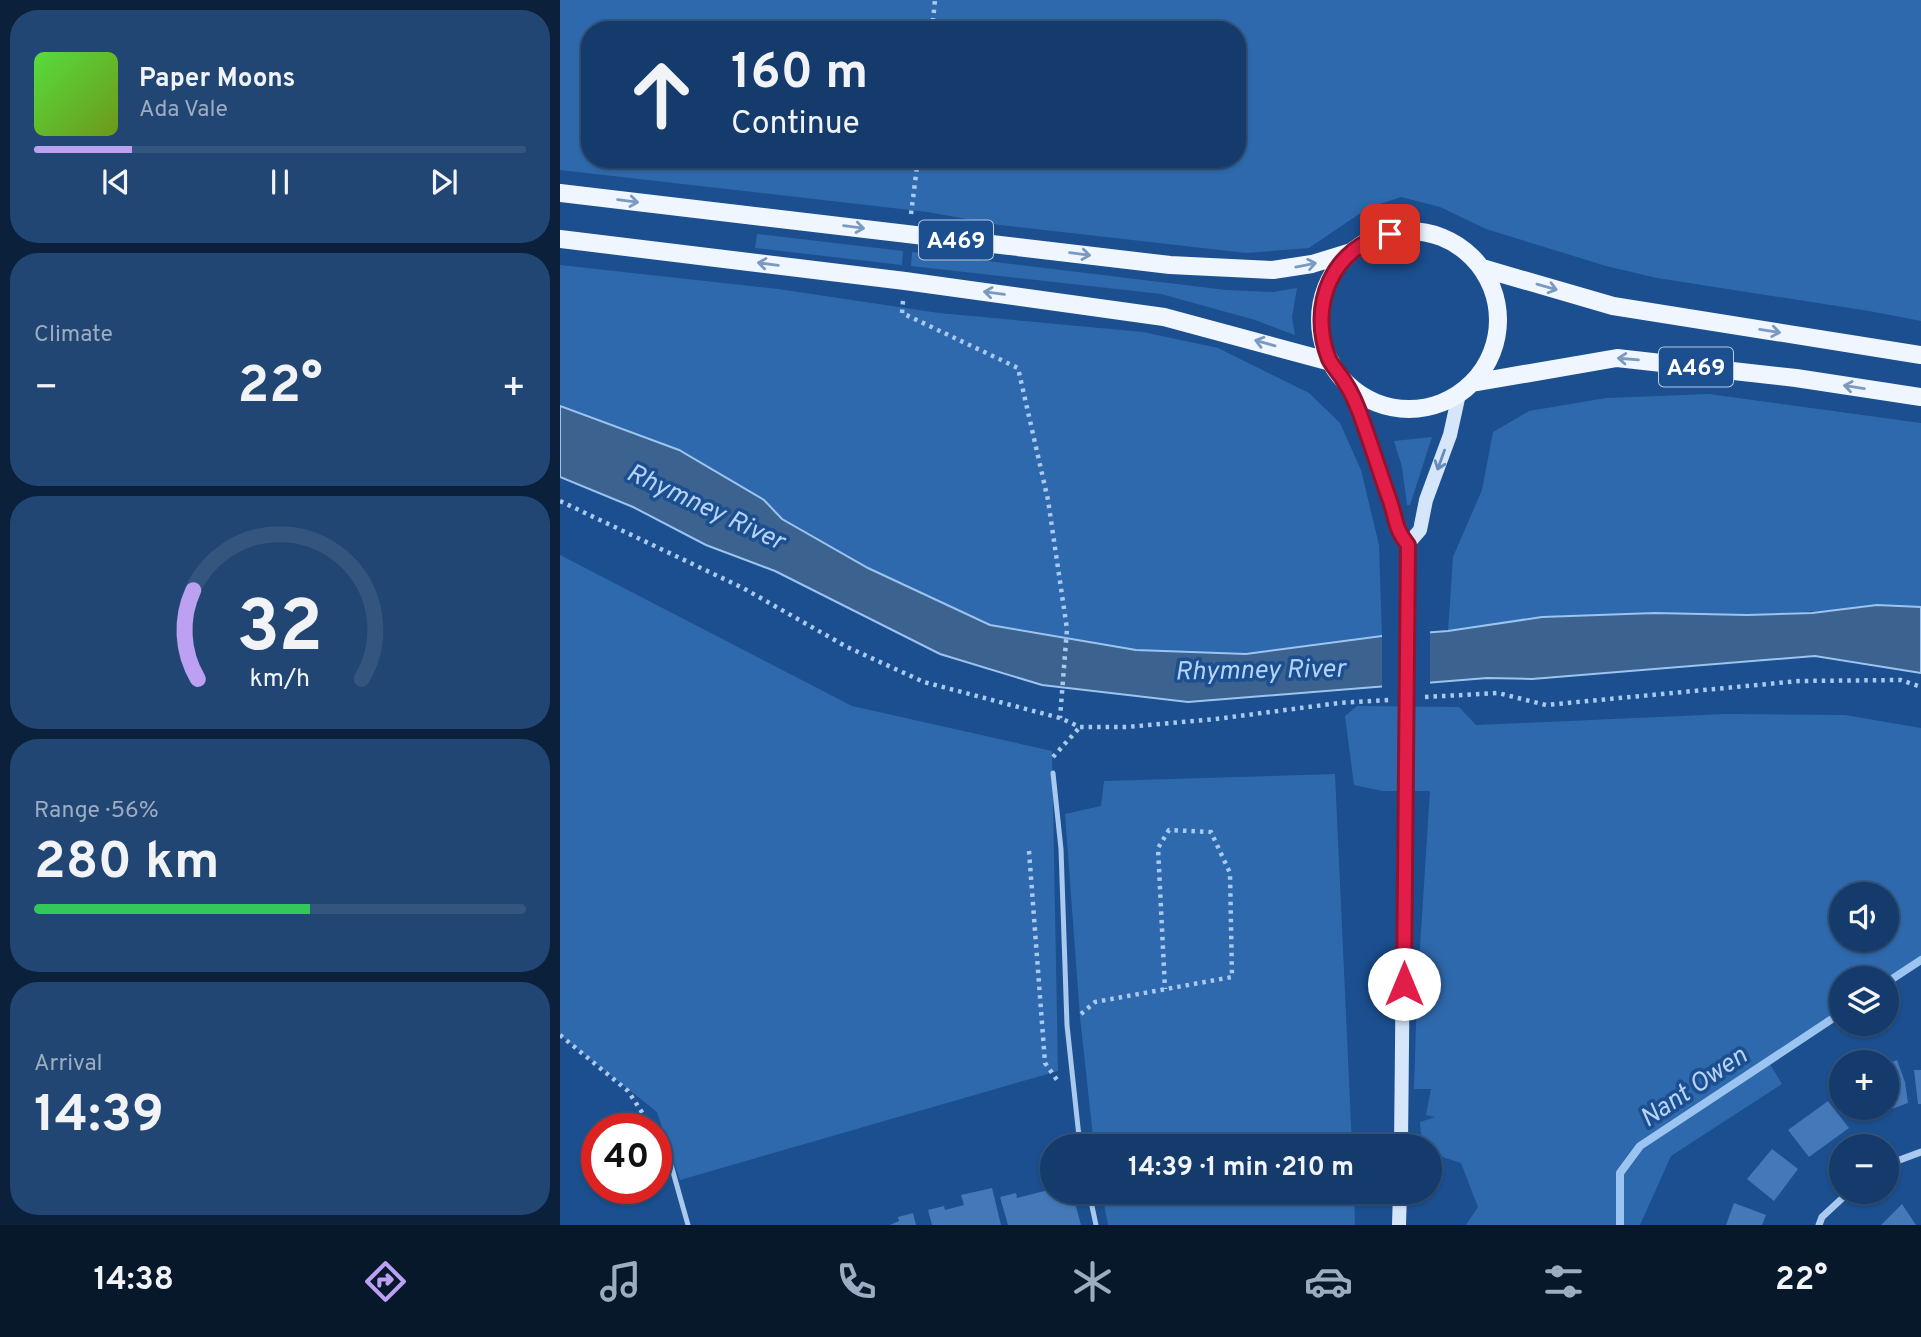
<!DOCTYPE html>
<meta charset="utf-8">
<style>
body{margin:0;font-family:Overpass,sans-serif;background:#214673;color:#f1f3f6;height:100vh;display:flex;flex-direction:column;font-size:26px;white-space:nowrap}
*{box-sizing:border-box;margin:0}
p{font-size:23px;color:#9dadc1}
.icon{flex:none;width:38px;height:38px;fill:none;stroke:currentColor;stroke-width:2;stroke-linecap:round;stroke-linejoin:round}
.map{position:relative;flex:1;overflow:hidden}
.sheet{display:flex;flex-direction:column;gap:10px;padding:10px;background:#0b203b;width:560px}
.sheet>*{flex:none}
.top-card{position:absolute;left:21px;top:21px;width:665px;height:147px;border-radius:28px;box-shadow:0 2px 5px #0004,0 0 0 2px #33557e;background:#143b6b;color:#f1f3f6;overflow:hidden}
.fabs{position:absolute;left:1269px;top:882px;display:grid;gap:14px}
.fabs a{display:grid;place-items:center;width:70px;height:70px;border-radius:50%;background:#143b6b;box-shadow:0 2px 5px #0004,0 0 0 2px #33557e;font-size:35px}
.speed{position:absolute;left:21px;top:1113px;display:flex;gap:14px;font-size:35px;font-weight:700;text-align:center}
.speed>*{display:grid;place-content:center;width:91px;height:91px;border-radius:50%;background:#143b6b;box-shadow:0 2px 5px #0004,0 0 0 2px #33557e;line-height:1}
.speed .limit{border:10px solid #d22;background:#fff;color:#111}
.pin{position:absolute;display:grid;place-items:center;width:60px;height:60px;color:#fff;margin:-30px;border-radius:14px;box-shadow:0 4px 10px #0006}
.me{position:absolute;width:77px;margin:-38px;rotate:0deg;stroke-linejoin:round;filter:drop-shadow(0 0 5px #0008)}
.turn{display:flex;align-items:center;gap:24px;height:147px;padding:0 35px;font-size:32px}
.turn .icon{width:91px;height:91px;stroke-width:2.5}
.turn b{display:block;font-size:49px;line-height:60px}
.big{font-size:52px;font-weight:700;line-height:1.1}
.sheet .tile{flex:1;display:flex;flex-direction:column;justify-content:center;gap:10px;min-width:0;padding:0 24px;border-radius:28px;background:#214673}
.sheet .dial{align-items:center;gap:0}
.dial svg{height:182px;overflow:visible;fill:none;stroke:#33557e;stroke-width:7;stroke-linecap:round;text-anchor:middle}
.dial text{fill:#f1f3f6;stroke:none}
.song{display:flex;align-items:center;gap:21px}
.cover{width:84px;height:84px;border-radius:10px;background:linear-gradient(135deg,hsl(110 70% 55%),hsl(80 70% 35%))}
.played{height:7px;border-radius:4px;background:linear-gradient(90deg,#bca0f2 20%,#33557e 20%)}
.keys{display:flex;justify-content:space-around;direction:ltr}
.heat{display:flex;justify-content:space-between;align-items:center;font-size:38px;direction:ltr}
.charge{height:10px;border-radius:5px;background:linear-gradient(90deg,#34c759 56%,#33557e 0)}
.trip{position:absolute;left:480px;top:1134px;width:402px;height:70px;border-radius:35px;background:#143b6b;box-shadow:0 2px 5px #0004,0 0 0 2px #33557e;font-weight:700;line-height:70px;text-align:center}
.tab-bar{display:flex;height:112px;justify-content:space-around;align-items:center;background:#08182b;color:#9dadc1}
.tab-bar .icon{width:49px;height:49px}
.tab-bar .selected{color:#bca0f2}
.tab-bar b{font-size:32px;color:#f1f3f6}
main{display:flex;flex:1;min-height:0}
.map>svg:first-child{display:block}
.green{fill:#2e69ad;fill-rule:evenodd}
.water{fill:#3c6290;stroke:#9cc4f0;stroke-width:2}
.pier{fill:#1b4f8f}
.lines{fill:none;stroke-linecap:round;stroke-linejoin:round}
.stream{stroke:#9cc4f0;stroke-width:8}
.building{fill:#4478b7}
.path{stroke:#a9c9ee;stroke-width:4.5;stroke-dasharray:3.5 5;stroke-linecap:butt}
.lane{stroke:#a9c9ee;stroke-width:5}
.street{stroke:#a9c9ee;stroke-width:7}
.secondary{stroke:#d6e6fa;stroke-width:14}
.primary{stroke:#f0f6ff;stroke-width:18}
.oneway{stroke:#7b9ac1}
.oneway2{stroke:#668bba}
.route-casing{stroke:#92132f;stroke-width:18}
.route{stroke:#e11d48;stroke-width:12}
.labels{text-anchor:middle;stroke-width:7;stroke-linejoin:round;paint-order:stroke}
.shield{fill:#1b4f8f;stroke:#bbcadd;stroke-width:2}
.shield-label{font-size:23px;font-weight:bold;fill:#fff}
.water-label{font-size:26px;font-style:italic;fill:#b5d3f5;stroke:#1b4f8f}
</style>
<main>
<section class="sheet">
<div class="tile">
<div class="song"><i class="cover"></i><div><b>Paper Moons</b><p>Ada Vale</p></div></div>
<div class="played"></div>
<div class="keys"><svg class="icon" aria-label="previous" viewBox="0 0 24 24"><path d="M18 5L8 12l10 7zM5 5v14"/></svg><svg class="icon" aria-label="pause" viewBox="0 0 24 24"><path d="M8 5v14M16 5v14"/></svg><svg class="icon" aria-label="next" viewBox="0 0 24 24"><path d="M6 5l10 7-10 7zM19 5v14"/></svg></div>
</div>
<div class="tile"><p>Climate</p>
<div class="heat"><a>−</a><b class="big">22°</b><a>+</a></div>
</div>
<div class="tile dial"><svg viewBox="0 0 100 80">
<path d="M14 69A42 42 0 1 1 86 69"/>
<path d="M14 69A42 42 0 0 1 12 30" stroke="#bca0f2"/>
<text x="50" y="56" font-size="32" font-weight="700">32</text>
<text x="50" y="72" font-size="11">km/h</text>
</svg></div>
<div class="tile"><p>Range · 56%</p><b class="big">280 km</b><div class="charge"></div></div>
<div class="tile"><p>Arrival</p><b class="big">14:39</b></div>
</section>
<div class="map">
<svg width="1361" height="1225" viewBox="0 0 1361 1225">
<rect width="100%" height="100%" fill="#1b4f8f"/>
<!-- green -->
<path class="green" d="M0,0H1361V321L1309,311L1097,278L1046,266L926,229L880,207L841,197L808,208L749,248L686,253L440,225L367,212L0,170ZM30,30H677V159H30Z
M197,234L343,251L342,265L195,248Z
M352,252L666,290L713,292L737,288L732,317L735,335L695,320L601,294L351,266Z
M0,265L218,289L379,313L583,332L658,348L749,393L780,423L801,470L819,545L822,636L686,654L576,650L430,625L308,568L222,519L204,500L0,406Z
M1149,394L1361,423V607C1306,605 1251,613 1196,614C1125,616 1054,612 983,617C952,620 920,627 888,631L893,557L922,490L933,432L969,411L1046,398Z
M872,437L850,505H847L842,467L834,441Z
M0,555L292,706L492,751L498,1071L120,1180L97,1112L0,1035Z
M797,706L899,707L916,725L1165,714L1285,715L1361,728V960L1327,983L1326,978H1281V1013L1208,1061L1222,1084L1111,1156L1080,1225H906L918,1207L901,1163L870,1153V1146H862L860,1122L875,1117L866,1115L871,1089H854L857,994L870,791H822L794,785L785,716ZM1281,894H1326V940H1281Z
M775,774L792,1146H534L520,1017L505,814L541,806L544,781Z
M542,1192H794L795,1225H548Z"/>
<!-- water -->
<path class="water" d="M0,406L119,450L204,500L222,519L308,568L430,625L576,650L686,654L822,636L888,631L982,617L1095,613L1187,615L1252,613L1317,605L1361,607V673L1255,656L972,679L927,678L628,702L482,685L380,654L215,571L146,545L73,507L0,477Z"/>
<!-- pier -->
<path class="pier" d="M870,629V685L822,688V633Z"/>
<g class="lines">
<!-- stream -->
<path class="stream" d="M1326,983L1361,960
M1060,1225V1173L1080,1146L1281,1013"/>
</g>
<!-- building -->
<path class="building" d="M1337,1060L1345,1082L1348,1103L1302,1120L1298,1108H1326V1064Z
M1354,1070H1361V1104H1358Z
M1268,1101L1289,1128L1249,1157L1228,1130Z
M1212,1149L1238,1169L1214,1201L1187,1179Z
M432,1188L441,1225H372L368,1210L384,1206L385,1210L404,1205L401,1195Z
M492,1189V1192H512L521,1225H448L440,1197L456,1193L457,1198Z
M1174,1203L1206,1215L1202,1225H1166Z
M1342,1204L1356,1225H1321Z
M353,1213L356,1225H330L339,1221L338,1217Z"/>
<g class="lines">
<!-- path -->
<path class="path" d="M372,30L375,0
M351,214L358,159
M343,301L342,313L458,368L488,500L507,629L500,718
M0,501L183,588L287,647L364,682L500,718L520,727H567L656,719L779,703L829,700
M865,697L938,693L986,705L1239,681L1341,680L1361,687
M493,757L520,727
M469,851L485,1063L497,1080
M521,1014L535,1002L672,977L670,873L651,832L609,830L598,848L605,989
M0,1035L68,1091L93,1129"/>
<!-- lane -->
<path class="lane" d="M493,773L501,849L507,1025L520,1146
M106,1147L128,1225
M529,1192L536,1225"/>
<!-- street -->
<path class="street" d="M1326,1165L1361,1152
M1259,1225L1262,1217L1289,1192"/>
<!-- secondary -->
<path class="secondary" d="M785,382C803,417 814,453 826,490C833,512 833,526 847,545
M841,1146L847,545L860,530L866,500L890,435L899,394
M839,1225L840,1192"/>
<!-- primary -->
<path class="primary" d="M0,193L610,265L713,270L752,264L791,252
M760 320a89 89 0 1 1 178 0a89 89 0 1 1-178 0Z
M0,239L345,281L604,317L771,362
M922,268L1053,306L1361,355
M912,383L1057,358L1236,378L1361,397"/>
</g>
<!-- one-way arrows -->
<defs><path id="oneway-shaft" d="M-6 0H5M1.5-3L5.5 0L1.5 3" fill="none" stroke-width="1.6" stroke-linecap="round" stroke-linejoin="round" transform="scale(1.75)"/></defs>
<g class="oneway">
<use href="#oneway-shaft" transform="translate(68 201) rotate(7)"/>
<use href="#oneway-shaft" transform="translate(294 227) rotate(7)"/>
<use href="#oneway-shaft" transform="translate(520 254) rotate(7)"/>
<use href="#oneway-shaft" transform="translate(208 264) rotate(-173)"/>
<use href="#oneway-shaft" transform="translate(746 265) rotate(-11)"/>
<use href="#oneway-shaft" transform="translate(987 287) rotate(16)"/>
<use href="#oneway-shaft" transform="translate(434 293) rotate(-172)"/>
<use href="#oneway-shaft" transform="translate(1210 331) rotate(9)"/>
<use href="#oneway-shaft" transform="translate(705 343) rotate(-164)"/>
<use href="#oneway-shaft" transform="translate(1068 359) rotate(-175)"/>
<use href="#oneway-shaft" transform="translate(1294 387) rotate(-171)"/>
</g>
<use class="oneway2" href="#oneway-shaft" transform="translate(881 460) rotate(110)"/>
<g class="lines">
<defs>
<path id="route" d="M830,234C772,246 748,306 769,359C773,367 780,374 784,381C793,394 799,410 804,425C813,450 821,476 830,501C837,521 834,527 848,545L844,984"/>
</defs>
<!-- route casing -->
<use href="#route" class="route-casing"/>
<!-- route -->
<use href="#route" class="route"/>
</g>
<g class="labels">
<!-- shield labels -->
<g class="shield">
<rect x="359" y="220.5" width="74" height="39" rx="5"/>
<rect x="1099" y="347.5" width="74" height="39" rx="5"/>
</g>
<g class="shield-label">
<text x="396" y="248">A469</text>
<text x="1136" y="375">A469</text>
</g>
<!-- water labels -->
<g class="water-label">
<text transform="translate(146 506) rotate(25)" y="9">Rhymney River</text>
<text transform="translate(700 669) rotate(-1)" y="9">Rhymney River</text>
<text transform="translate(1133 1086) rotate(-34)" y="9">Nant Owen</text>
</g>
</g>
</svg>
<div class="fabs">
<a><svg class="icon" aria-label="sound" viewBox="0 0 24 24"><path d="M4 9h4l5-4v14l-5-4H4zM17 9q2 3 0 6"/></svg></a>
<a><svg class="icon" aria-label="layers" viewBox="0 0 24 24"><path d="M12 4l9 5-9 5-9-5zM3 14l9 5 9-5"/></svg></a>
<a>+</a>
<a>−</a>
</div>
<div class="speed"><div class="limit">40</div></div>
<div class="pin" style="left:830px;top:234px;background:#d93025"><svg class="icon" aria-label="arrive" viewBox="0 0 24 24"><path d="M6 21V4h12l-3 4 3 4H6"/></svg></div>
<svg class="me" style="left:844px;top:984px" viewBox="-20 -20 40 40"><circle r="19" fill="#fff"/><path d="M0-13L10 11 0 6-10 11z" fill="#e11d48"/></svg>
<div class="trip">14:39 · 1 min · 210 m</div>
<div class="top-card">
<div class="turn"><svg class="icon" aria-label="ahead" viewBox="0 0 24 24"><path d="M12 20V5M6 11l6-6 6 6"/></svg><div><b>160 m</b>Continue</div></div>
</div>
</div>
</main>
<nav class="tab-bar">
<b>14:38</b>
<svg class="icon selected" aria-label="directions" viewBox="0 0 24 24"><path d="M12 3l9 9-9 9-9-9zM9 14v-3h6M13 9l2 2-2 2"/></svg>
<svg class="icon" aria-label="music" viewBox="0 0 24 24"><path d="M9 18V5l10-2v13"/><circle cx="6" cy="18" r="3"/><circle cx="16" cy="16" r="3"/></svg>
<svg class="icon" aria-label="phone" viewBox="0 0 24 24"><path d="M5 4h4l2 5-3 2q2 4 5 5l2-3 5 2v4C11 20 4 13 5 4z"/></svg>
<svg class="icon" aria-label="climate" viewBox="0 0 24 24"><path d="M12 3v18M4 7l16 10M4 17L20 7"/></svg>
<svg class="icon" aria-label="car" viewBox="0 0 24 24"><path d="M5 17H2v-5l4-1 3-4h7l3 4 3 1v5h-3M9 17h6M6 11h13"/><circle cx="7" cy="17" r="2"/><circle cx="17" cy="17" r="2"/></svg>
<svg class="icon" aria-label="filters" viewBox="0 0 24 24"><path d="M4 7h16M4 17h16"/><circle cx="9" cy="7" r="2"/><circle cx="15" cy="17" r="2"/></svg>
<b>22°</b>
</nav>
